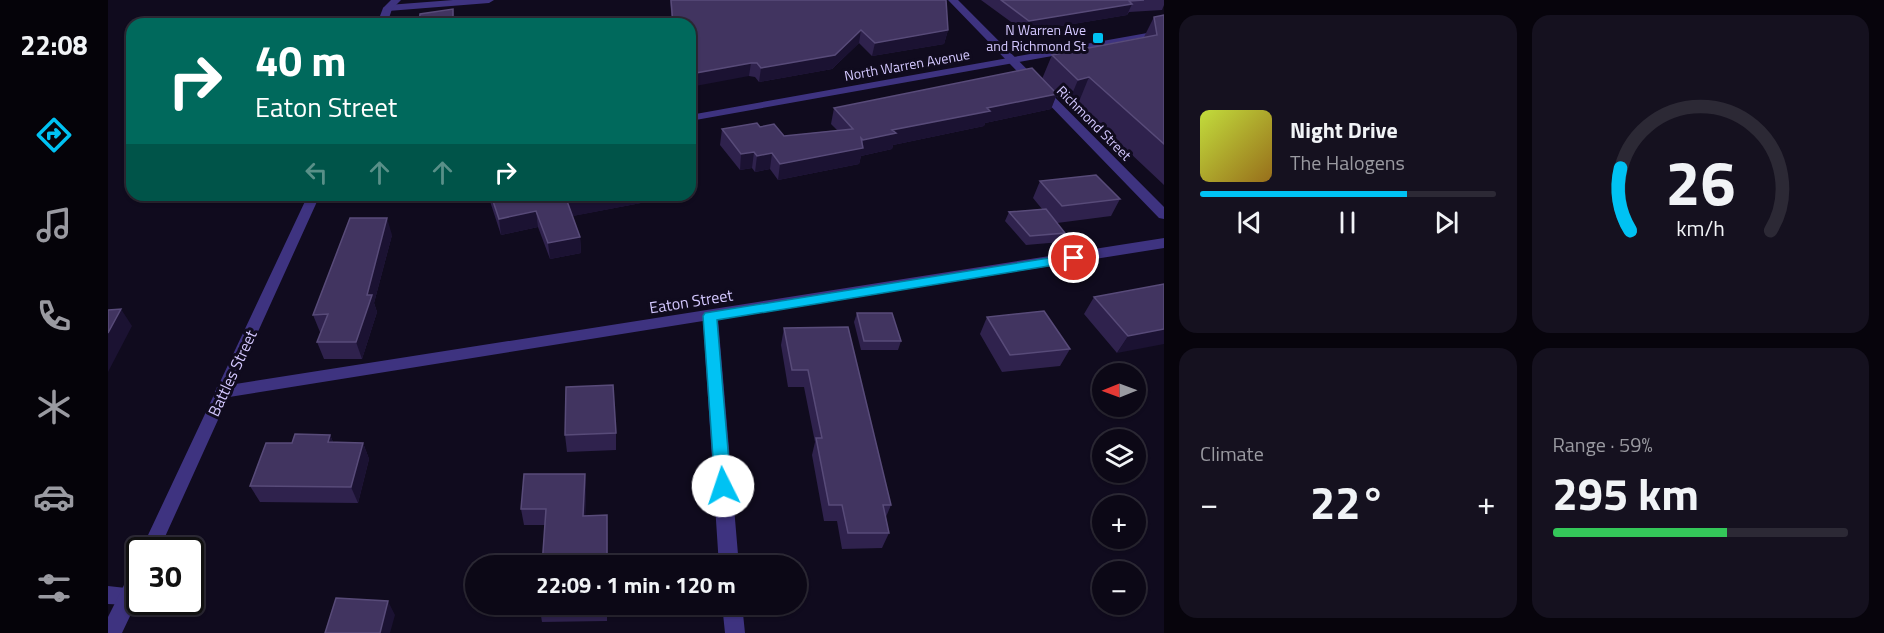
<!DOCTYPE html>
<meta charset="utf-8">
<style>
body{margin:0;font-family:"Titillium Web",sans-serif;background:#15111f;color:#f1f3f6;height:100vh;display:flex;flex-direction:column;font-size:22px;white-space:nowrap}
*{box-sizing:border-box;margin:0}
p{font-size:20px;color:#9a9aa1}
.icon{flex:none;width:33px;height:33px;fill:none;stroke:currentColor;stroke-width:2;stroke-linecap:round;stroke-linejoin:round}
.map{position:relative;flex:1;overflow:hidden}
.sheet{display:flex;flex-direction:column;gap:15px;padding:15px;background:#07040c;width:720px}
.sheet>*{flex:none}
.top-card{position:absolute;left:18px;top:18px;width:570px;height:183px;border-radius:18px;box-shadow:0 2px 4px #0004,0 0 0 2px #2c2935;background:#00695c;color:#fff;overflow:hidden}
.needle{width:39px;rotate:269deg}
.fabs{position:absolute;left:984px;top:363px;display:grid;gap:12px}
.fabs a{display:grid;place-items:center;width:54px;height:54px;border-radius:50%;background:#0c0816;box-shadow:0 2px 4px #0004,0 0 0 2px #2c2935;font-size:30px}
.speed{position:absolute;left:18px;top:537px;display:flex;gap:12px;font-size:30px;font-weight:700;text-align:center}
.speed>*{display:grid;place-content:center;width:78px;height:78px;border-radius:50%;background:#0c0816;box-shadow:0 2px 4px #0004,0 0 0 2px #2c2935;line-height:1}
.speed .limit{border:3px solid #111;border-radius:9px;background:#fff;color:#111}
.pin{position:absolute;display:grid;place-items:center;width:51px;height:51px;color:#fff;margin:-26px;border:3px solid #fff;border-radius:50%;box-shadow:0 2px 6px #0007}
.me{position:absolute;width:66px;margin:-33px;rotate:356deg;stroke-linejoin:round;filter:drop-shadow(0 0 4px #0008)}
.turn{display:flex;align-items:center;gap:21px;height:126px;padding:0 30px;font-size:27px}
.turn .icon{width:78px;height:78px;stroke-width:2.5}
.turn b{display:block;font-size:42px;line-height:51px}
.lanes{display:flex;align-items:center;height:57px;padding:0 30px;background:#0003;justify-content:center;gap:30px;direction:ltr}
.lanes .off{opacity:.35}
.big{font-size:45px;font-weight:700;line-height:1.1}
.sheet .widget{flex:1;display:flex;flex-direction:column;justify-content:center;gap:9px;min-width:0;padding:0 21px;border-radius:18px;background:#15111f}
.sheet .dial{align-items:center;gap:0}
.dial svg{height:156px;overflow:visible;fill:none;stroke:#2c2935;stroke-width:7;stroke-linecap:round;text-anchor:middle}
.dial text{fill:#f1f3f6;stroke:none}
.song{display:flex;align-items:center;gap:18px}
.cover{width:72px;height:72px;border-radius:9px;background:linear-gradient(135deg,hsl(70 70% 55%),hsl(40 70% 35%))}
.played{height:6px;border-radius:3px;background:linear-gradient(90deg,#00c2f3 70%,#2c2935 70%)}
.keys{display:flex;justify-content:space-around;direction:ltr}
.heat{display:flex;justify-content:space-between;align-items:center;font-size:33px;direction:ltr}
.charge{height:9px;border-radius:4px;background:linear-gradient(90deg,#34c759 59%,#2c2935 0)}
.sheet .tiles{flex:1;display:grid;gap:15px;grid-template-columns:repeat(2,1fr)}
.trip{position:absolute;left:357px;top:555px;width:342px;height:60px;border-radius:30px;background:#0c0816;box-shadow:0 2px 4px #0004,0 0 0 2px #2c2935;font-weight:700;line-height:60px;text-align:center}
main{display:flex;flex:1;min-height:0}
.tab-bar{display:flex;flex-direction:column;width:108px;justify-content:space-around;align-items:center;background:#050309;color:#9a9aa1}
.tab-bar .icon{width:42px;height:42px}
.tab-bar .selected{color:#00c2f3}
.tab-bar b{font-size:27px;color:#f1f3f6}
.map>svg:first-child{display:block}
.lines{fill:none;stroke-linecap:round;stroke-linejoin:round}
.minor{fill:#3e3380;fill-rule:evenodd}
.tertiary{fill:#3e3380;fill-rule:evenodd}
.wall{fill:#2f224d}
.shaded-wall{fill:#1b1232}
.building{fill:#413460;stroke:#584b79;stroke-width:1.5}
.route{fill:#00c2f3;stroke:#007e9e;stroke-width:1.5}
.poi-dot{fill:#00c2f3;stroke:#100b1e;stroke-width:2}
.labels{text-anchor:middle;stroke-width:6;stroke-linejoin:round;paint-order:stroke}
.far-poi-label{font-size:14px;fill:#d4c8ff;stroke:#100b1e;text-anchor:end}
.far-street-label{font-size:14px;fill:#d4c8ff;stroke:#100b1e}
.street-label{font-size:16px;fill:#d4c8ff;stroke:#100b1e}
</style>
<main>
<nav class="tab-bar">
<b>22:08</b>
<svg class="icon selected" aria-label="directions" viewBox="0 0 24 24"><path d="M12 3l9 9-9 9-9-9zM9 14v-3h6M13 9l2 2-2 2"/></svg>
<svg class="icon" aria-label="music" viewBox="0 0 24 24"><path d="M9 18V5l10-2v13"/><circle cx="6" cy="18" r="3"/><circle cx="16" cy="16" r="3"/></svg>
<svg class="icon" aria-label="phone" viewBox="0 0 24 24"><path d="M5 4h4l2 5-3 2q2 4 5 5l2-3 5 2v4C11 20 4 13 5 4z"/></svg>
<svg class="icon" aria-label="climate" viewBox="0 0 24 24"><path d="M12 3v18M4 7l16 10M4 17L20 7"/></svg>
<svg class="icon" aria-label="car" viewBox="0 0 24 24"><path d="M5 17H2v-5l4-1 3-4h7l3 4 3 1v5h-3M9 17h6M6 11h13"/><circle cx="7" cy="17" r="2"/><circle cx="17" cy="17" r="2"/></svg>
<svg class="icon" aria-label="filters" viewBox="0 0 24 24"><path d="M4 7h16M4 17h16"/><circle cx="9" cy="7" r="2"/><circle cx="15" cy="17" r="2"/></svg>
</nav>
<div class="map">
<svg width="1056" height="633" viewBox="0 0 1056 633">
<rect width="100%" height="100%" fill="#100b1e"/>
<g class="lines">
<!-- minor -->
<path class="minor" d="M345,0H386L381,3L280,11L275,8L280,5Z
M840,0H850L1056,207V219L1051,218Z
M1056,238V248L610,319L631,566H611L595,321L115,398L109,397L107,392L109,387L115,386Z
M0,586L27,589L30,596L27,603L20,605L0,604Z
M614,604H634L637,633H617Z"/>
<!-- tertiary -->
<path class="tertiary" d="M283,0H293L284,9L279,24H269L275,8Z
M1056,30V36L582,121V115Z
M200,195H212L51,550H33Z
M32,564V595L14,633H0V617L25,567Z"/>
</g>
<!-- wall -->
<path class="wall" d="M562,0H838L840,30L836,44L764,56L751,43L724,69L651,82L647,77L641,76L582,24H564Z
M873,0H1056V5L1054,10L1021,12L1019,15L917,32Z
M1056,15V185L970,104L959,106L948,96L943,109L877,123L876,126L785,145L784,149L753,156L751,164L670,180L662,169L647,172L644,168L632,170L612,145L614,129L652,127L676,136L729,130L723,124L726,108L934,79L944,55L1036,37L1046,17Z
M932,181L1012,199L1003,216L949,223L957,233L953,242L918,245L897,221L901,212L934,209L925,198Z
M380,195H575L464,216L472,237L473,253L442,259L430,227L393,235Z
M284,235L266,303L269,312L254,359H216L209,342L213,332H212L205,315Z
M1056,284L1009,353L976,314L986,297Z
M749,313L793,341L790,350H753L746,322Z
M879,317L962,349L952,366L894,372L872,334Z
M676,328L783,505L778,517L781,533L774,548L734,549L729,521H716L704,455L707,442L696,387H680L673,345Z
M508,433V450L459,452L457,435Z
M222,435L225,442L255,443L261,459L250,503L152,502L142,486L184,443Z
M477,474L478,490L477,515L500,531L499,566H434L437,525H416L413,509Z
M431,604H499V621L434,622Z"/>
<!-- shaded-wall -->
<path class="shaded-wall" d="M1024,4L1019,15L917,32L921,21Z
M345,9L348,24H345Z
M753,30L751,43L724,69L651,82L653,68Z
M840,30L836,44L764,56L767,43Z
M643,63L641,76L582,87V74Z
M981,77L970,104L959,106L970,80Z
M949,94L943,109L877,123L876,126L785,145L784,149L753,156L751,164L670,180L672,164L754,148L755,140L784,130L879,108Z
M646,152L644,168L632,170L633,154Z
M664,153L662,169L647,172L649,156Z
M492,195H575L460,217L459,201Z
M428,211L430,227L393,235L391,219Z
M279,218L284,235L266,303L269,312L254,359L248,342L259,295Z
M472,237L473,253L442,259L440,243Z
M13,309L24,326L0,372V333Z
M1056,329V344L1009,353L1020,336Z
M222,435L229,451L220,442Z
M255,443L261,459L250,503L243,487Z
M477,474L478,490L477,531L475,516Z
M499,515L500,531L499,566Z
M280,601L287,615L282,633H272Z"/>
<!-- building -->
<path class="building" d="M563,0H838L840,30L767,43L753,30L727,55L653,68L649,63H643L582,74V24H565Z
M893,0H1036L1021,1L1024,4L921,21Z
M345,9V24H311L312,14Z
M1056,15V144L981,77L970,80L944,55L1049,35L1046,17Z
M924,68L949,94L879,108L882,111L784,130L788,133L755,140L753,138L755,148L672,164L664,153L649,156L646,152L633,154L614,129L649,123L652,127L666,124L676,136L745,129L726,108Z
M988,175L1012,199L954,206L932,181Z
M383,195H492L459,201L472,237L440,243L428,211L391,219Z
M938,209L957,233L922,236L901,212Z
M242,218H279L259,295H264L248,342H209L220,314L205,315Z
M1056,284V329L1020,336L986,297Z
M13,309L0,333V310Z
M936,311L962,349L902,355L879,317Z
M749,313H784L793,341H756Z
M740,327L783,505H775L781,533H740L734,505H721L708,438H714L700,370H684L676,328Z
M505,385L508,433L457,435L458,387Z
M187,434L222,435L220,442L255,443L243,487L142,486L158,443H184Z
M416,474H477L475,516L499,515V566H434L438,509H413Z
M228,598L280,601L272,633H217Z
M431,604H498V606L431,607Z"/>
<!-- route -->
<path class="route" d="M966,254L971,255L973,258L971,261L609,320L623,486L621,491L615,493L609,491L607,486L595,316L597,313Z"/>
<!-- markers -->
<rect class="poi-dot" x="984" y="32" width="12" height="12" rx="3"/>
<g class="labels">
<!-- far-poi labels -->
<g class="far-poi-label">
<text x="978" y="35">N Warren Ave<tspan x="978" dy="16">and Richmond St</tspan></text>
</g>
<!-- far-street labels -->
<g class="far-street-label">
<text transform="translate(799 65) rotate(-10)" y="5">North Warren Avenue</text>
<text transform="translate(986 123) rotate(45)" y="5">Richmond Street</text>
</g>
<!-- street labels -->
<g class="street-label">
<text transform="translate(583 301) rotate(-9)" y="6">Eaton Street</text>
<text transform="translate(124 373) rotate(-65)" y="6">Battles Street</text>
</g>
</g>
</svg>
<div class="fabs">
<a><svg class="needle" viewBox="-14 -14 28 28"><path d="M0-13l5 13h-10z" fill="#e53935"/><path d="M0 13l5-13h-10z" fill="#9a9aa1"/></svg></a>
<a><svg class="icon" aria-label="layers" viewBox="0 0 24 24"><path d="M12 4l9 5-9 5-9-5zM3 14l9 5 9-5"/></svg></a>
<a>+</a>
<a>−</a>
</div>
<div class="speed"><div class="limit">30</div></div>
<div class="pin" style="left:966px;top:258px;background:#d93025"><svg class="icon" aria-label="arrive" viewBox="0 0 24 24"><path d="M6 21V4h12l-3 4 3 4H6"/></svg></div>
<svg class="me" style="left:615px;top:486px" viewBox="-20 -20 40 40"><circle r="19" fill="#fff"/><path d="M0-13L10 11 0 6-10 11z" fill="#00c2f3"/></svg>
<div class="trip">22:09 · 1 min · 120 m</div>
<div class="top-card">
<div class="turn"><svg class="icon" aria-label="right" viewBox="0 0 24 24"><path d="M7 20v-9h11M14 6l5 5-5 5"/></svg><div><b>40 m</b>Eaton Street</div></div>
<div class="lanes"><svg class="icon off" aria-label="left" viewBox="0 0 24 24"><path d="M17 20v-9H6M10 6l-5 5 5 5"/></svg><svg class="icon off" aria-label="ahead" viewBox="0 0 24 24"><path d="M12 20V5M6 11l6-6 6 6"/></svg><svg class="icon off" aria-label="ahead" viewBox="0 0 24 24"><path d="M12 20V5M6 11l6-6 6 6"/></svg><svg class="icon" aria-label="right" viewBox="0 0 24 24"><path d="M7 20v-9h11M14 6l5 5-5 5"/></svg></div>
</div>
</div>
<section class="sheet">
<div class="tiles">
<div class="widget">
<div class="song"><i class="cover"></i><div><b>Night Drive</b><p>The Halogens</p></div></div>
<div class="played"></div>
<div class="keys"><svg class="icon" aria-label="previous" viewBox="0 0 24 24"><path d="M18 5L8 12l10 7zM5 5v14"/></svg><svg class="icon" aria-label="pause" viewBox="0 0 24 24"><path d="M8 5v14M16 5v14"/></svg><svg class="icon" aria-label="next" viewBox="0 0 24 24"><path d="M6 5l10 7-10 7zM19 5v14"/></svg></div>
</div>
<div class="widget dial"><svg viewBox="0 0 100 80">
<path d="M14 69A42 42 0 1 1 86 69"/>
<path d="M14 69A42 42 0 0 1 9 37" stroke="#00c2f3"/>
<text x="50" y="56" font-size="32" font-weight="700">26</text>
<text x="50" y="72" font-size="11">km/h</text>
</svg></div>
<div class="widget"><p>Climate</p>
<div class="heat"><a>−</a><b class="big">22°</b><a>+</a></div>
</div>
<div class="widget"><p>Range · 59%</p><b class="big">295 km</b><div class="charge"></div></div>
</div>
</section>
</main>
